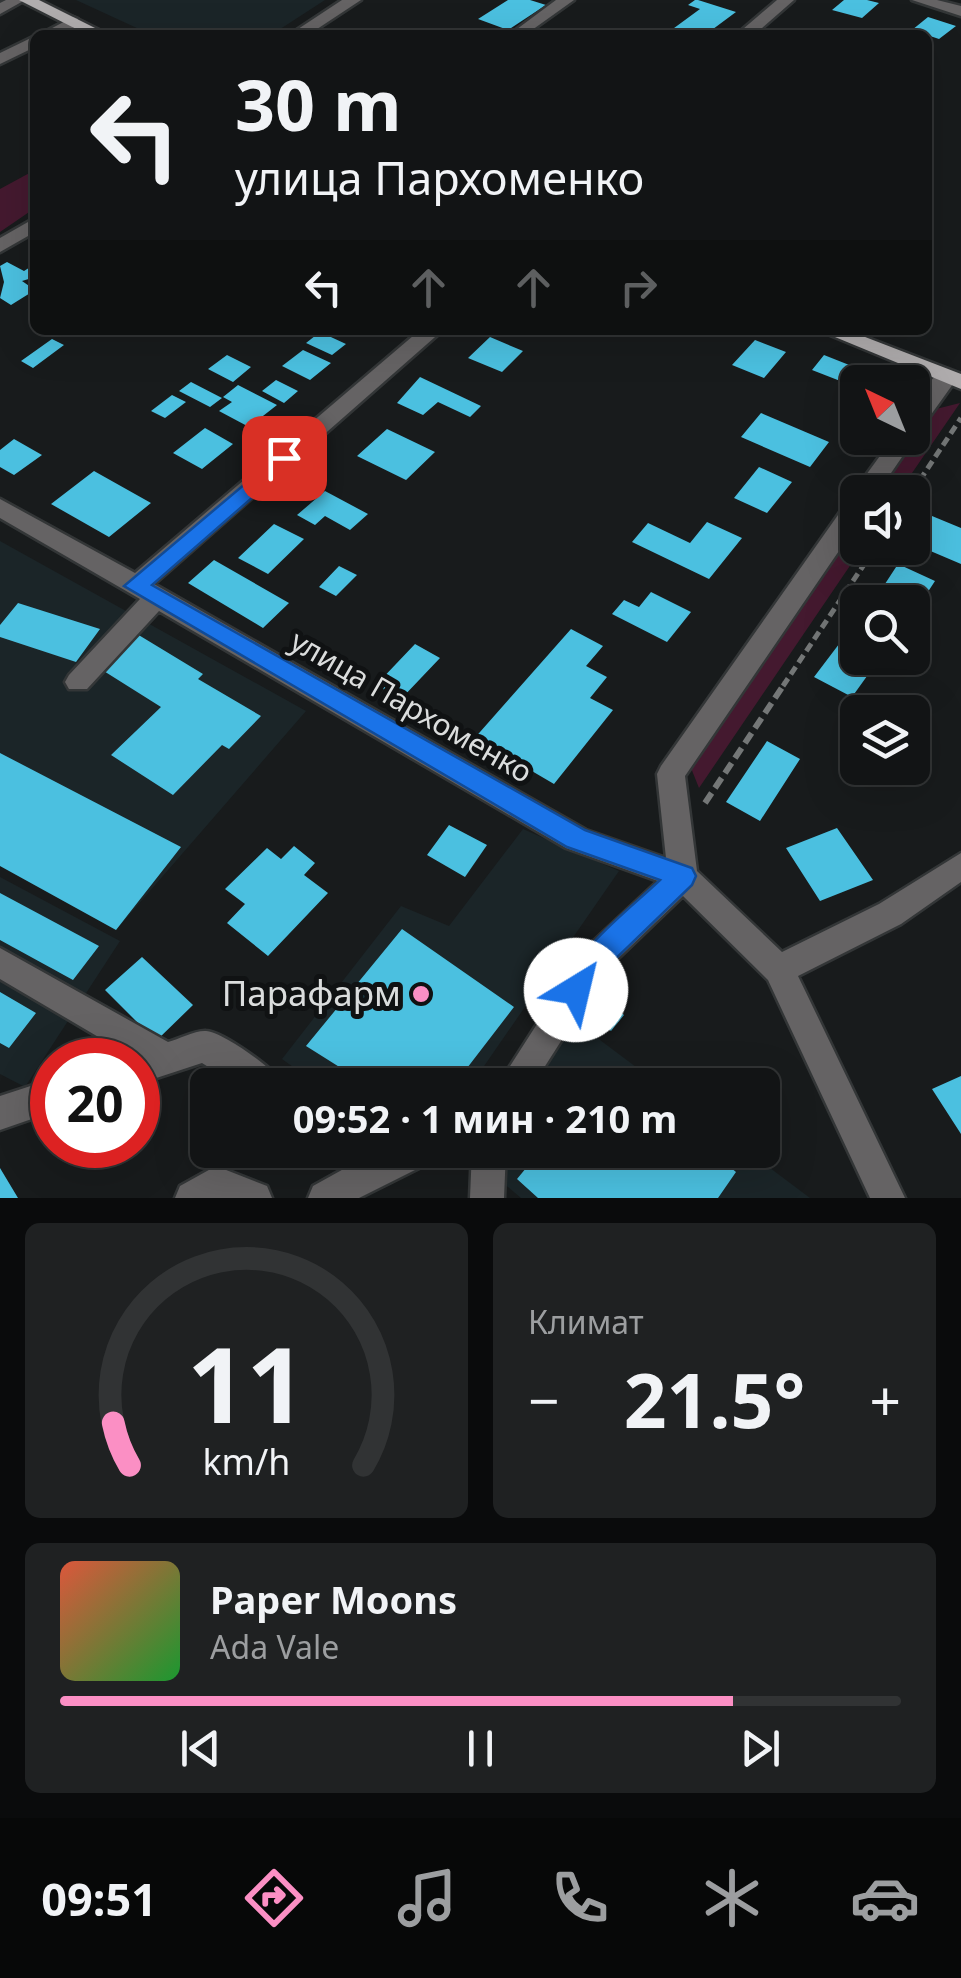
<!DOCTYPE html>
<html lang="ru">
<meta charset="utf-8">
<style>
body{margin:0;font-family:"Noto Sans",sans-serif;background:#1f2122;color:#f1f3f6;height:100vh;display:flex;flex-direction:column;font-size:38px;white-space:nowrap}
*{box-sizing:border-box;margin:0}
p{font-size:32px;color:#9c9ea0}
.icon{flex:none;width:55px;height:55px;fill:none;stroke:currentColor;stroke-width:2;stroke-linecap:round;stroke-linejoin:round}
.map{position:relative;height:1198px;overflow:hidden}
.details{display:flex;flex-direction:column;gap:25px;padding:25px;background:#0a0b0c;flex:1}
.details>*{flex:none}
.top-card{position:absolute;left:30px;top:30px;width:902px;height:305px;border-radius:15px;box-shadow:0 10px 40px #0002,0 0 0 2px #313334;background:#121415;color:#f1f3f6;overflow:hidden}
.needle{width:65px;rotate:317deg}
.tools{position:absolute;left:840px;top:365px;display:grid;gap:20px}
.tools a{display:grid;place-items:center;width:90px;height:90px;border-radius:15px;background:#121415;box-shadow:0 10px 40px #0002,0 0 0 2px #313334;font-size:50px}
.speed{position:absolute;left:30px;top:1038px;display:flex;gap:20px;font-size:50px;font-weight:700;text-align:center}
.speed>*{display:grid;place-content:center;width:130px;height:130px;border-radius:50%;background:#121415;box-shadow:0 10px 40px #0002,0 0 0 2px #313334;line-height:1}
.speed .limit{border:15px solid #d22;background:#fff;color:#111}
.pin{position:absolute;display:grid;place-items:center;width:85px;height:85px;color:#fff;margin:-42px;border-radius:20px;box-shadow:0 5px 15px #0006}
.me{position:absolute;width:110px;margin:-55px;rotate:36deg;stroke-linejoin:round;filter:drop-shadow(0 0 8px #0008)}
.turn{display:flex;align-items:center;gap:35px;height:210px;padding:0 40px;font-size:45px}
.turn .icon{width:130px;height:130px;stroke-width:2.5}
.turn b{display:block;font-size:70px;line-height:85px}
.lanes{display:flex;align-items:center;height:95px;padding:0 40px;background:#0003;justify-content:center;gap:50px;direction:ltr}
.lanes .off{opacity:.35}
.big{font-size:75px;font-weight:700;line-height:1.1}
.details .tile{flex:1;display:flex;flex-direction:column;justify-content:center;gap:15px;min-width:0;padding:0 35px;border-radius:15px;background:#1f2122}
.details .dial{align-items:center;gap:0}
.dial svg{height:260px;overflow:visible;fill:none;stroke:#313334;stroke-width:7;stroke-linecap:round;text-anchor:middle}
.dial text{fill:#f1f3f6;stroke:none}
.song{display:flex;align-items:center;gap:30px}
.cover{width:120px;height:120px;border-radius:15px;background:linear-gradient(135deg,hsl(10 70% 55%),hsl(130 70% 35%))}
.played{height:10px;border-radius:5px;background:linear-gradient(90deg,#fb8fc4 80%,#313334 80%)}
.keys{display:flex;justify-content:space-around;direction:ltr}
.heat{display:flex;justify-content:space-between;align-items:center;font-size:55px;direction:ltr}
.details .tiles{flex:1;display:grid;gap:25px;grid-template-columns:1fr 1fr}
.tile:last-child{grid-column:span 2}
.trip{position:absolute;left:190px;top:1068px;width:590px;height:100px;border-radius:15px;background:#121415;box-shadow:0 10px 40px #0002,0 0 0 2px #313334;font-weight:700;line-height:100px;text-align:center}
.menu{display:flex;height:160px;justify-content:space-around;align-items:center;background:#070808;color:#9c9ea0}
.menu .icon{width:70px;height:70px}
.menu .current{color:#fb8fc4}
.menu b{font-size:45px;color:#f1f3f6}
.map>svg:first-child{display:block}
.built{fill:#1b2528}
.green{fill:#44192f}
.building{fill:#4bc0e0}
.lines{fill:none;stroke-linecap:round;stroke-linejoin:round}
.minor-casing{stroke:#333637;stroke-width:5}
.major-casing{stroke:#333637;stroke-width:5}
.path-far1{stroke:#747777;stroke-width:5;stroke-dasharray:9 5;stroke-linecap:butt}
.path{stroke:#747777;stroke-width:6;stroke-dasharray:12 6;stroke-linecap:butt}
.minor{fill:#656364;fill-rule:evenodd}
.major{fill:#b0adae;fill-rule:evenodd}
.route{fill:#1a73e8;stroke:#114b97;stroke-width:2.5}
.poi-dot{fill:#fb8fc4;stroke:#101213;stroke-width:4}
.labels{text-anchor:middle;stroke-width:10;stroke-linejoin:round;paint-order:stroke}
.street-label{font-size:30px;fill:#dbdddd;stroke:#101213}
.near-poi-label{font-size:35px;fill:#dbdddd;stroke:#101213;text-anchor:end}
</style>
<div class="map">
<svg width="961" height="1198" viewBox="0 0 961 1198">
<rect width="100%" height="100%" fill="#181b1c"/>
<!-- built -->
<path class="built" d="M76,0H325L271,35H152Z
M0,541L306,711L116,930L0,866Z
M523,829L619,871L471,1085H318L282,1059L401,906L449,926Z
M0,877L120,941L25,1087L0,1074Z
M568,1016L660,1085H524Z
M496,1150H746L810,1198H521L494,1175Z"/>
<!-- green -->
<path class="green" d="M35,170V208L0,232V189Z
M960,403L899,492H880L936,409Z
M857,525L858,548H862L699,788L691,768Z"/>
<!-- building -->
<path class="building" d="M508,0H530L546,5L508,30L478,19Z
M695,0H698L736,12L705,35L670,31L700,9L688,5Z
M844,0H867L879,3L862,18L832,10Z
M928,17L956,26L939,39L912,30Z
M7,262L24,271L35,264V277L22,281L35,290L11,305L0,298L4,282L0,266Z
M320,332L346,344L332,355L306,343Z
M490,337L523,351L502,372L468,358Z
M52,339L64,345L33,368L21,361Z
M755,340L786,352L764,378L732,365Z
M303,350L331,363L310,380L282,366Z
M227,355L251,367L233,382L208,369Z
M824,355L882,378L878,382H858V401L840,394L848,384L812,370Z
M420,377L481,406L470,417L438,402L423,415L397,403Z
M276,380L298,391L284,403L262,391Z
M191,382L222,398L210,407L179,391Z
M238,385L277,405L249,427L219,411L232,402L223,397Z
M172,395L186,402L165,418L151,411Z
M761,413L829,442L810,467L741,437Z
M205,428L233,444L202,469L173,453Z
M387,429L435,452L406,480L357,456Z
M14,439L42,455L14,475L0,467V450Z
M759,467L792,482L767,513L734,498Z
M94,471L151,503L109,537L51,504Z
M325,491L368,514L350,530L325,516L315,525L297,515Z
M932,516L961,528V564L914,544Z
M707,522L742,538L709,579L632,542L648,523L690,543Z
M274,524L304,539L268,574L238,558Z
M214,560L289,603L263,628L188,583Z
M898,564L935,581L918,607L881,590Z
M339,566L357,575L336,596L319,587Z
M651,592L691,612L667,642L612,614L624,600L639,607Z
M18,603L100,629L76,662L0,637V625Z
M858,619V658H880L852,697L814,677Z
M571,629L603,646L586,666L607,677L590,698L613,710L554,784L525,767L515,779L465,749Z
M137,634L203,674L198,679L261,716L229,749L222,745L173,795L111,755L161,707L99,668Z
M415,644L440,658L401,699L376,685Z
M767,741L800,759L760,821L726,802Z
M0,753L181,847L116,930L0,866Z
M449,825L487,845L465,877L427,855Z
M837,828L873,880L820,901L786,848Z
M294,846L315,863L304,875L328,893L268,956L227,923L245,904L225,889L267,848L281,859Z
M0,893L99,946L73,980L0,940Z
M402,929L514,1007L454,1085H446L427,1071L416,1085H368L306,1046Z
M142,957L193,1005L156,1041L105,990Z
M0,992L36,1013L9,1048L0,1043Z
M610,1003L624,1015L611,1031L596,1019Z
M607,1068L629,1085H593Z
M961,1076V1134L932,1089Z
M541,1150H709L736,1172L718,1198H538L517,1179Z
M0,1168L18,1198H0Z"/>
<g class="lines">
<defs>
<path id="minor" d="M6,0H25L0,14V3Z
M342,0H361L308,35H289Z
M556,0H574L525,35H509Z
M777,0H794L754,35H736Z
M912,0H937L961,6V16Z
M73,17L78,19V25L59,35H39Z
M35,36V47L0,64V53Z
M35,218V232L0,252V238Z
M420,330H443L154,584L586,830L666,858L657,774L661,766L850,498L857,496L858,486L893,438H912V434L915,438L878,492H858V523L685,776L697,871L782,952L879,904L961,853V882L901,924L798,976L905,1198H870L768,980L683,896L607,969L533,1085H498L585,949L658,881L566,848L159,611L87,689H69L65,682L69,675L140,599L0,518V499L135,573Z
M947,370L958,377L920,430L912,432C912,410 923,378 947,370Z
M0,948L168,1042C179,1039 196,1030 206,1031C223,1032 278,1071 283,1085H237L202,1063L138,1084V1060H125L129,1055L0,979Z
M52,1079V1112L0,1130V1096Z
M354,1150H436L431,1162L359,1198H308L313,1186L358,1161Z
M472,1150H506L504,1198H470Z
M216,1166L267,1186L272,1198H175L180,1186Z"/>
<path id="major" d="M19,0H39L109,35H88Z
M818,330H847L961,374V389Z"/>
</defs>
<!-- minor casing -->
<use href="#minor" class="minor-casing"/>
<!-- major casing -->
<use href="#major" class="major-casing"/>
<!-- path-far1 -->
<path class="path-far1" d="M912,492L961,418
M783,686L875,548"/>
<!-- path -->
<path class="path" d="M705,803L785,683"/>
<!-- minor -->
<use href="#minor" class="minor"/>
<!-- major -->
<use href="#major" class="major"/>
</g>
<!-- route -->
<path class="route" d="M284,451L295,458L292,463L152,585L585,830L692,868L696,876L692,885L606,968L586,1000L576,1004L566,1000L561,990C581,945 625,913 660,880L567,847L124,586Z"/>
<!-- markers -->
<circle class="poi-dot" cx="421" cy="994" r="10"/>
<g class="labels">
<!-- street labels -->
<g class="street-label">
<text transform="translate(411 707) rotate(30)" y="10">улица Пархоменко</text>
</g>
<!-- near-poi labels -->
<g class="near-poi-label">
<text x="401" y="1006">Парафарм</text>
</g>
</g>
</svg>
<div class="tools">
<a><svg class="needle" viewBox="-14 -14 28 28"><path d="M0-13l5 13h-10z" fill="#e53935"/><path d="M0 13l5-13h-10z" fill="#9c9ea0"/></svg></a>
<a><svg class="icon" aria-label="sound" viewBox="0 0 24 24"><path d="M4 9h4l5-4v14l-5-4H4zM17 9q2 3 0 6"/></svg></a>
<a><svg class="icon" aria-label="search" viewBox="0 0 24 24"><circle cx="10" cy="10" r="6"/><path d="M15 15l6 6"/></svg></a>
<a><svg class="icon" aria-label="layers" viewBox="0 0 24 24"><path d="M12 4l9 5-9 5-9-5zM3 14l9 5 9-5"/></svg></a>
</div>
<div class="speed"><div class="limit">20</div></div>
<div class="pin" style="left:284px;top:458px;background:#d93025"><svg class="icon" aria-label="arrive" viewBox="0 0 24 24"><path d="M6 21V4h12l-3 4 3 4H6"/></svg></div>
<svg class="me" style="left:576px;top:990px" viewBox="-20 -20 40 40"><circle r="19" fill="#fff"/><path d="M0-13L10 11 0 6-10 11z" fill="#1a73e8"/></svg>
<div class="trip">09:52 · 1 мин · 210 m</div>
<div class="top-card">
<div class="turn"><svg class="icon" aria-label="left" viewBox="0 0 24 24"><path d="M17 20v-9H6M10 6l-5 5 5 5"/></svg><div><b>30 m</b>улица Пархоменко</div></div>
<div class="lanes"><svg class="icon" aria-label="left" viewBox="0 0 24 24"><path d="M17 20v-9H6M10 6l-5 5 5 5"/></svg><svg class="icon off" aria-label="ahead" viewBox="0 0 24 24"><path d="M12 20V5M6 11l6-6 6 6"/></svg><svg class="icon off" aria-label="ahead" viewBox="0 0 24 24"><path d="M12 20V5M6 11l6-6 6 6"/></svg><svg class="icon off" aria-label="right" viewBox="0 0 24 24"><path d="M7 20v-9h11M14 6l5 5-5 5"/></svg></div>
</div>
</div>
<section class="details">
<div class="tiles">
<div class="tile dial"><svg viewBox="0 0 100 80">
<path d="M14 69A42 42 0 1 1 86 69"/>
<path d="M14 69A42 42 0 0 1 9 56" stroke="#fb8fc4"/>
<text x="50" y="56" font-size="32" font-weight="700">11</text>
<text x="50" y="72" font-size="11">km/h</text>
</svg></div>
<div class="tile"><p>Климат</p>
<div class="heat"><a>−</a><b class="big">21.5°</b><a>+</a></div>
</div>
<div class="tile">
<div class="song"><i class="cover"></i><div><b>Paper Moons</b><p>Ada Vale</p></div></div>
<div class="played"></div>
<div class="keys"><svg class="icon" aria-label="previous" viewBox="0 0 24 24"><path d="M18 5L8 12l10 7zM5 5v14"/></svg><svg class="icon" aria-label="pause" viewBox="0 0 24 24"><path d="M8 5v14M16 5v14"/></svg><svg class="icon" aria-label="next" viewBox="0 0 24 24"><path d="M6 5l10 7-10 7zM19 5v14"/></svg></div>
</div>
</div>
</section>
<nav class="menu">
<b>09:51</b>
<svg class="icon current" aria-label="directions" viewBox="0 0 24 24"><path d="M12 3l9 9-9 9-9-9zM9 14v-3h6M13 9l2 2-2 2"/></svg>
<svg class="icon" aria-label="music" viewBox="0 0 24 24"><path d="M9 18V5l10-2v13"/><circle cx="6" cy="18" r="3"/><circle cx="16" cy="16" r="3"/></svg>
<svg class="icon" aria-label="phone" viewBox="0 0 24 24"><path d="M5 4h4l2 5-3 2q2 4 5 5l2-3 5 2v4C11 20 4 13 5 4z"/></svg>
<svg class="icon" aria-label="climate" viewBox="0 0 24 24"><path d="M12 3v18M4 7l16 10M4 17L20 7"/></svg>
<svg class="icon" aria-label="car" viewBox="0 0 24 24"><path d="M5 17H2v-5l4-1 3-4h7l3 4 3 1v5h-3M9 17h6M6 11h13"/><circle cx="7" cy="17" r="2"/><circle cx="17" cy="17" r="2"/></svg>
</nav>
